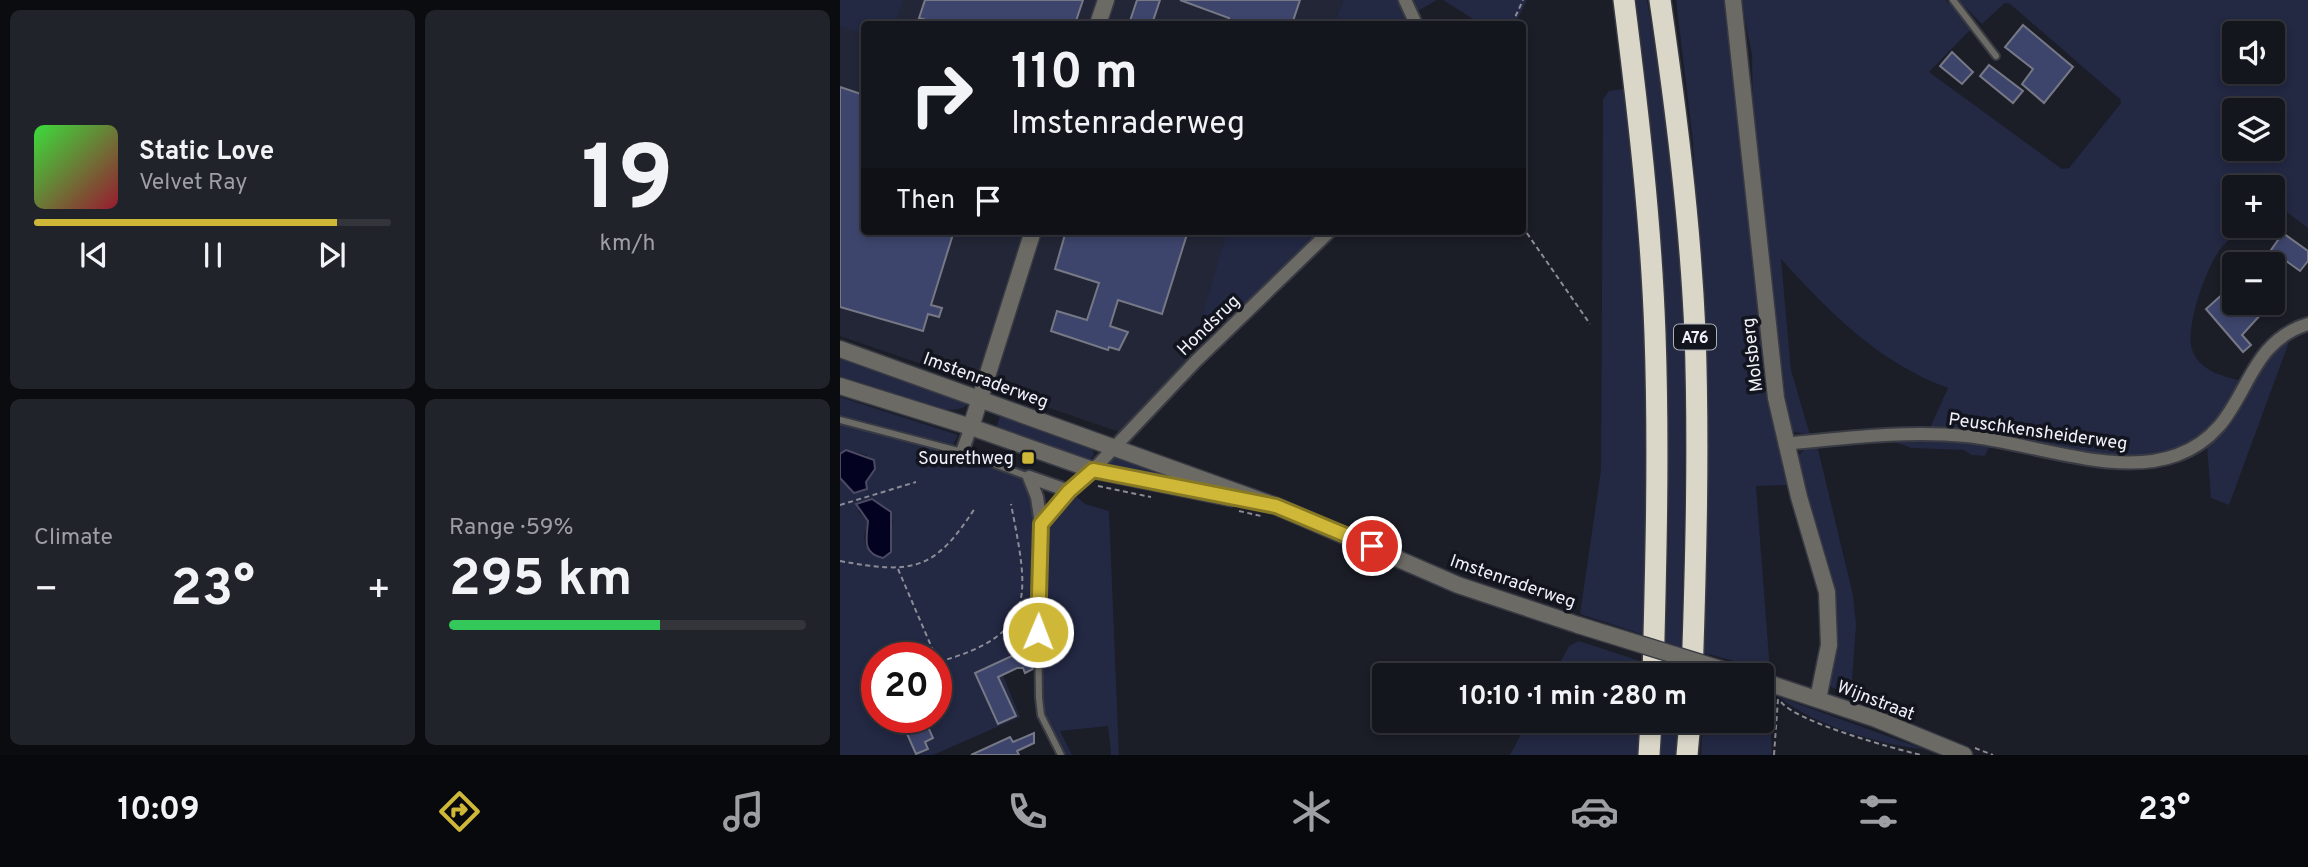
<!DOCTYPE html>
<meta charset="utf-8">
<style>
body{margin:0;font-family:Overpass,sans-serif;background:#21232a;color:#f1f3f6;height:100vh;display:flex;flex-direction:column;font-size:26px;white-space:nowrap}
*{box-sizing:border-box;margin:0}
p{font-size:23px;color:#9d9fa4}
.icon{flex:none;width:38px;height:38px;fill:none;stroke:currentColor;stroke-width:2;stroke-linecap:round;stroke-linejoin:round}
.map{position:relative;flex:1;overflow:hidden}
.sheet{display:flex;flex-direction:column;gap:10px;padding:10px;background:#0b0c10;width:840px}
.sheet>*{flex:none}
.hud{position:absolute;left:21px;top:21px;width:665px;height:214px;border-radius:7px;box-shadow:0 4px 10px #0003,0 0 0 2px #33353b;background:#14161d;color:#f1f3f6;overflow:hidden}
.controls{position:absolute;left:1382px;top:21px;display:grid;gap:14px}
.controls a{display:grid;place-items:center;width:63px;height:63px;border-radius:7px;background:#14161d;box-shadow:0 4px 10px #0003,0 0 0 2px #33353b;font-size:35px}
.speed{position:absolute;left:21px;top:642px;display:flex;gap:14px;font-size:35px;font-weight:700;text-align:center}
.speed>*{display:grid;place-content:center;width:91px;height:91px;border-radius:50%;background:#14161d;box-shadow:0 4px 10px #0003,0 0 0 2px #33353b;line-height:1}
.speed .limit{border:10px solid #d22;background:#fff;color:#111}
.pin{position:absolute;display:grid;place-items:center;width:60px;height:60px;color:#fff;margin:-30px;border:4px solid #fff;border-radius:50%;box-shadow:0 2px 7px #0007}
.me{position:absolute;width:77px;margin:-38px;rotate:1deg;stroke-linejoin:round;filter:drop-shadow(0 0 5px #0008)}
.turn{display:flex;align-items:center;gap:24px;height:147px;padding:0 35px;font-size:32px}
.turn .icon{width:91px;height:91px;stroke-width:2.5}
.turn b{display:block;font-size:49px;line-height:60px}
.then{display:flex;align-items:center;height:66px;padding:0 35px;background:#0003;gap:14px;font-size:26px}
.big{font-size:52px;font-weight:700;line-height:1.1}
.sheet .tile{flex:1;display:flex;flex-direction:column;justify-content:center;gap:10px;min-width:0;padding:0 24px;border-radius:10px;background:#21232a}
.sheet .dial{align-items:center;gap:0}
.dial b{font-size:91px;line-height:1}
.song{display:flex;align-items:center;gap:21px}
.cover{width:84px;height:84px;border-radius:10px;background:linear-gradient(135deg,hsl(120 70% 55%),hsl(350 70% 35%))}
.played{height:7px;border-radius:4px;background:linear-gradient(90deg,#cfb837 85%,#33353b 85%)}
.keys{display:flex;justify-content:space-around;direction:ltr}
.heat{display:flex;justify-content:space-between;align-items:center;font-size:38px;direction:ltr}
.charge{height:10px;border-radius:5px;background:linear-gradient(90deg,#34c759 59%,#33353b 0)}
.sheet .tiles{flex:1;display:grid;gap:10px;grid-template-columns:repeat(2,1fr)}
.trip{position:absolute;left:532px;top:663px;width:402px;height:70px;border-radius:7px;background:#14161d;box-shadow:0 4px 10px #0003,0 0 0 2px #33353b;font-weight:700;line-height:70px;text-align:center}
.dock{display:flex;height:112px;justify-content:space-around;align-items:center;background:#08090c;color:#9d9fa4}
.dock .icon{width:49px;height:49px}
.dock .active{color:#cfb837}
.dock b{font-size:32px;color:#f1f3f6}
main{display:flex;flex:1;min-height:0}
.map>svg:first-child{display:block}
.built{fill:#232636}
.green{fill:#232843;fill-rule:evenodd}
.water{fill:#040221;stroke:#4b4a62;stroke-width:2}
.building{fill:#3e456c;stroke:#767985;stroke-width:2}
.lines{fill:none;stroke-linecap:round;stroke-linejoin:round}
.service-casing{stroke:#393b44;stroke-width:10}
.minor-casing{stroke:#393b44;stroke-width:16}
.tertiary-casing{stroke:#393b44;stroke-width:19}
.motorway-casing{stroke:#393b44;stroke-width:24}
.path{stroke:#8b8c95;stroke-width:2;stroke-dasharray:5 3.5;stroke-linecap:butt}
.service{stroke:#6b6a65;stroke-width:6}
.minor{stroke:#6b6a65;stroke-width:12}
.tertiary{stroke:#6b6a65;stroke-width:16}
.motorway{stroke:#dad7c9;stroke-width:21}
.tertiary-bridge-casing{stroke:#393b44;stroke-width:19;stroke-linecap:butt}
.path-bridge{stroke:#8b8c95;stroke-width:2;stroke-dasharray:5 3.5;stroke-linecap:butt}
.tertiary-bridge{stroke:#6b6a65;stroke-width:16}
.route-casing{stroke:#877824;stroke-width:18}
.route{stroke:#cfb837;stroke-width:12}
.poi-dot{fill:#cfb837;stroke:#12141e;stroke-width:2.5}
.labels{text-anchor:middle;stroke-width:7;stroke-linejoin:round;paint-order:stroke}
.shield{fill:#12141e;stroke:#adafb7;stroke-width:2}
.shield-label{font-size:16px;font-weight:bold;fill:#f0f1f8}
.street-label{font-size:18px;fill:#f0f1f8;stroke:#12141e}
.poi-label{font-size:18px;fill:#f0f1f8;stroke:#12141e;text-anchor:end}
</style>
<main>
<section class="sheet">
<div class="tiles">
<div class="tile">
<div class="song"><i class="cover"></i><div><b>Static Love</b><p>Velvet Ray</p></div></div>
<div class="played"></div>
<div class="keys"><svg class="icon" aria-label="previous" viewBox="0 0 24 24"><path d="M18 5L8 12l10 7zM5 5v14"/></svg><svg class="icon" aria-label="pause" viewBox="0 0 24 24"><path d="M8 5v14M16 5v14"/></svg><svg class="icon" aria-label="next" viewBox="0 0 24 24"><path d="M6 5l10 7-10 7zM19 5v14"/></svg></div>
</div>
<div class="tile dial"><b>19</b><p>km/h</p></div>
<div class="tile"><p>Climate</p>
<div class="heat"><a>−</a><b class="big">23°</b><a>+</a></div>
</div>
<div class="tile"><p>Range · 59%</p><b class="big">295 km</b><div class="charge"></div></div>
</div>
</section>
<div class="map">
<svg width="1468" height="755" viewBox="0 0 1468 755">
<rect width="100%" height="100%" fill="#1b1d27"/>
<!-- built -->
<path class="built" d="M0,0H503L494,24H24V231H489L282,433L0,336Z"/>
<!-- green -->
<path class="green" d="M0,0H63L57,20L71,24H24V34L0,26Z
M503,0H597L562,20L564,24H494Z
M603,0H687L675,24H641Z
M796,0H807C820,77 832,153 838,231C849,379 844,527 840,675H824C836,449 825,225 796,0Z
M836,0H889L920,337L928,396L950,485L916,486L930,671L861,652L867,450L853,142Z
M901,0H1106L1132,28L1089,72L1222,169L1229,168L1281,103L1280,99L1170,4L1165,3L1142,24L1118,0H1468V228L1444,210L1433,207V187H1395V226H1405C1397,232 1388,240 1381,248C1367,266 1343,330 1353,352C1361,371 1384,377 1403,381C1392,400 1381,424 1363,438C1305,481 1222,445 1159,433C1136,429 1113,429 1090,428L1108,388C1039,363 989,312 941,259L951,370L970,435L954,432L943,421L913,122L912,55ZM1395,33H1433V72H1395ZM1395,110H1433V149H1395Z
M790,88L807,262V636L740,614L761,470L763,99L769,91Z
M387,231H482L349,361Z
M1452,334L1389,505L1371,498L1367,446C1398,422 1403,384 1427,355C1434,347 1444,341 1452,334Z
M0,352L128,401V404C109,424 25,387 0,378Z
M0,397L118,435L113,445L190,471V488L215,515L225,501L235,495L245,504L269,511L279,755H271L268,726L220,731L232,755H218L201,717L202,643L158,663L180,717L93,755H0V478L14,492L30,478L27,455L6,450L0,454ZM17,510L53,521L49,536L52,545L26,547L24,537L28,521ZM37,658H96V718H37Z
M162,410L252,447L254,455L248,462L155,431Z
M1091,438L1151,442L1145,456L1131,455L1124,450L1071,448L1050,440Z
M977,445L1013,595L1016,625L1011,695L989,686L974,529L957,457L966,448Z
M279,455L357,484L271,467L269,461Z
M739,641L803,662L802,675L713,676L729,646Z
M922,697L929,699L932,755H861L863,721H922Z
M939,697L1086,750C1037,743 979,728 939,697Z
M688,721H800L798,755H670Z
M821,721H838L837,755H818Z"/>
<!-- water -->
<path class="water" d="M6,450L34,460L35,469L26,482L27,489L14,493L0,478V454Z
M32,499L51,512V552L43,558C21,553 27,538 28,521L16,504Z"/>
<!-- building -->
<path class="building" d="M85,0H243L235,24H101L79,18Z
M297,0H320L312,24H289Z
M340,0H460L452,24H387L389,18Z
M1183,25L1233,67L1204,103L1182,84L1193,69L1165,47Z
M1112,52L1133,72L1122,84L1100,66Z
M1149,65L1183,91L1173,103L1140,76Z
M0,87L24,95V231H114L91,305L102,308L99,317L88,314L83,331L0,307Z
M226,231H348L322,314L278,300L270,326L288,332L279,350L269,347L268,350L211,331L217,311L247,320L259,283L215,269Z
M1443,233L1468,251V261L1460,271L1431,250Z
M1395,283V303H1413L1423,312L1402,335L1411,345L1403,352L1366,309Z
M189,648L193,669L185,673L183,668H177L158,677L176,716L158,724L135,673Z
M60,718H84L93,738L85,742L88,749L76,754Z
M194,733V743L177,751L179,755H131L170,737L173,742Z"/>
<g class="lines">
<defs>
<path id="service" d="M1113,0L1156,56
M0,420L122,452L189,477
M201,524L198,632L199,698L201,715L221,755"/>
<path id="minor" d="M565,0L576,24
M945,444C1004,438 1067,430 1126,436C1190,442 1275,478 1337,455C1412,428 1396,346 1468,324
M122,452L131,427
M189,477L197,497L201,524
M189,477L229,491
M201,524L229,491L253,470L356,361L490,231"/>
<path id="tertiary" d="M893,0L936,398L959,497L987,592L989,645L978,699
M258,24L266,0
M0,349L436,506L618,585L738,625
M0,386L131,427L253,470L391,498
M131,427L193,231
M922,681L1036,719L1124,755"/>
<path id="motorway" d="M784,0C798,111 811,222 815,334C819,448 816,562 813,676
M820,0C836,110 850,220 855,332C859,446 856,561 852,676
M809,755L811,721
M847,755L850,721"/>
</defs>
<!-- service casing -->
<use href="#service" class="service-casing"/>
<!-- minor casing -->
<use href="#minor" class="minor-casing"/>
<!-- tertiary casing -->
<use href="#tertiary" class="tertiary-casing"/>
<!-- motorway casing -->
<use href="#motorway" class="motorway-casing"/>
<!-- path -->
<path class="path" d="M672,24L683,0
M682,226L750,324
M121,378L133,376
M258,486L311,497
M0,505L76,482
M399,511L421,516
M0,561C72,574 94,572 135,508
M58,569L98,662C200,634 188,593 171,504
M941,702C959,723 1052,748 1081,755
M1135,748L1153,755
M934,755L938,699"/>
<!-- service -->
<use href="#service" class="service"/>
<!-- minor -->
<use href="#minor" class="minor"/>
<!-- tertiary -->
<use href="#tertiary" class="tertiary"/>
<!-- motorway -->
<use href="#motorway" class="motorway"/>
<defs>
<path id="tertiary-bridge" d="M738,625L903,676"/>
</defs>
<!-- tertiary-bridge casing -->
<use href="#tertiary-bridge" class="tertiary-bridge-casing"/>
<!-- path-bridge -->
<path class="path-bridge" d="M917,671L936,677"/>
<!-- tertiary-bridge -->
<use href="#tertiary-bridge" class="tertiary-bridge"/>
</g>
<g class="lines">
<defs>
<path id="route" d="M198,632L201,524L229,491L253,470L436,506L532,546"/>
</defs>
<!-- route casing -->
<use href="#route" class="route-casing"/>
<!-- route -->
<use href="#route" class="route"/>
</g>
<!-- markers -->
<rect class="poi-dot" x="181" y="451" width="14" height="14" rx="3.5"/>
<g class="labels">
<!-- shield labels -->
<rect class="shield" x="834" y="324.5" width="42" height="25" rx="5"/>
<g class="shield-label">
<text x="855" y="343">A76</text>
</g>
<!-- street labels -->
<g class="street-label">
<text transform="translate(368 325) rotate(-44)" y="6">Hondsrug</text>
<text transform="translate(912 355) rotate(-97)" y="6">Molsberg</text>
<text transform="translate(146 380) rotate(20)" y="6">Imstenraderweg</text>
<text transform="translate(1198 431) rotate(8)" y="6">Peuschkensheiderweg</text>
<text transform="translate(673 581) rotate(19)" y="6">Imstenraderweg</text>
<text transform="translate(1036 700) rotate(21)" y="6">Wijnstraat</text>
</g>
<!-- poi labels -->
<g class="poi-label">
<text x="174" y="464">Sourethweg</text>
</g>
</g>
</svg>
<div class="controls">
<a><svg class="icon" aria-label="sound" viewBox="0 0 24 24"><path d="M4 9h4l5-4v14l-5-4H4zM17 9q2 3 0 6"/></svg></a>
<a><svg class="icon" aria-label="layers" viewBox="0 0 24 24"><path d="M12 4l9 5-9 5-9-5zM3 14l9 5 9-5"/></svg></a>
<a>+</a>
<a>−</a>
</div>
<div class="speed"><div class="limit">20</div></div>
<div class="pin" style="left:532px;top:546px;background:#d93025"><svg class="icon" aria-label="arrive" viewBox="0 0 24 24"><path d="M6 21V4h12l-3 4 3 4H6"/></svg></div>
<svg class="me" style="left:198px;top:632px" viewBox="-20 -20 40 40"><circle r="17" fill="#cfb837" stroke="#fff" stroke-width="3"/><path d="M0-11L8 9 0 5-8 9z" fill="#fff"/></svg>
<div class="trip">10:10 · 1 min · 280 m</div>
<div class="hud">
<div class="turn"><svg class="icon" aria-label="right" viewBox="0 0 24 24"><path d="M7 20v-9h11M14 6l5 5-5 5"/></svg><div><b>110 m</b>Imstenraderweg</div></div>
<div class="then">Then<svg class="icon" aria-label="arrive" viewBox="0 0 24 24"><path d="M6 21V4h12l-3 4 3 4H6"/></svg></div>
</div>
</div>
</main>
<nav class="dock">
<b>10:09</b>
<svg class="icon active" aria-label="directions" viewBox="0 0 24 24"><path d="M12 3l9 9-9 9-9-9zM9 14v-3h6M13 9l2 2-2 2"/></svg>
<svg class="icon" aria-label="music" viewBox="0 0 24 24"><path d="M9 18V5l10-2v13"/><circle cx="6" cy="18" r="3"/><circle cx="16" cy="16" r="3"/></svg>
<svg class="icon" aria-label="phone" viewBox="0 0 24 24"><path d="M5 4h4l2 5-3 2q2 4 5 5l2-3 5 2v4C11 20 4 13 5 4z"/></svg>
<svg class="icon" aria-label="climate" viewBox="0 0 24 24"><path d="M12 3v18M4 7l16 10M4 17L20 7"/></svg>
<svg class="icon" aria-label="car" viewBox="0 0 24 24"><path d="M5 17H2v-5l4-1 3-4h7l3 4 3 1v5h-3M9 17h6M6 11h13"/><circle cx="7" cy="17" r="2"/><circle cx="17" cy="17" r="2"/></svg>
<svg class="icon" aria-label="filters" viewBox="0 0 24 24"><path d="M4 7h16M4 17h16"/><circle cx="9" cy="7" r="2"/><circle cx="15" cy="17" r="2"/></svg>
<b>23°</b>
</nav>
